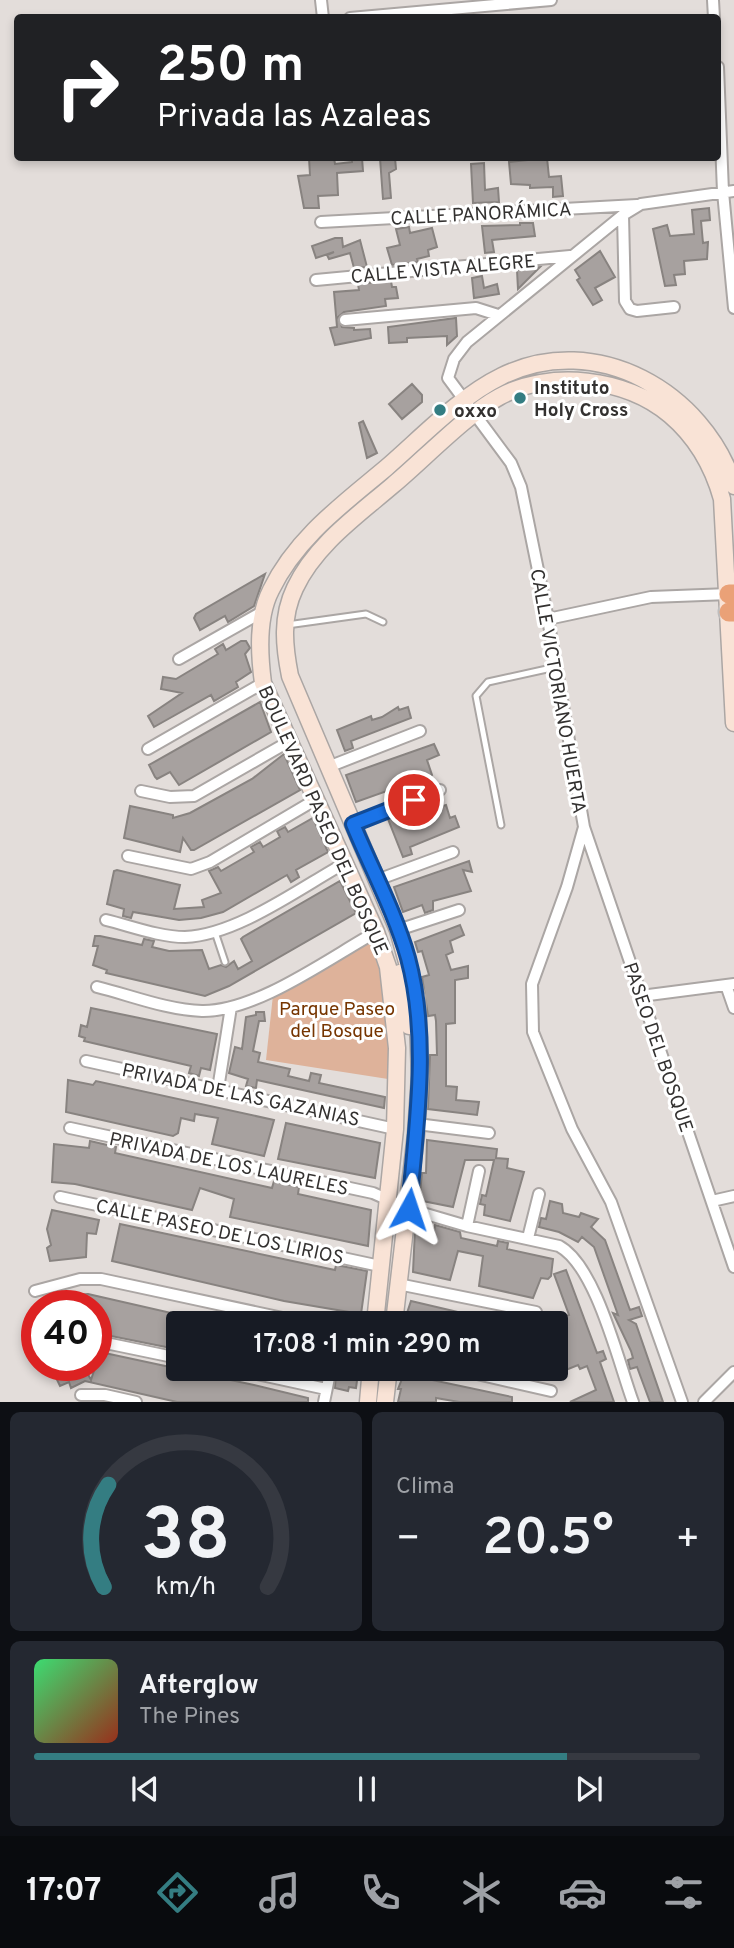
<!DOCTYPE html>
<html lang="es">
<meta charset="utf-8">
<style>
body{margin:0;font-family:Overpass,sans-serif;background:#242831;color:#f1f3f6;height:100vh;display:flex;flex-direction:column;font-size:26px;white-space:nowrap}
*{box-sizing:border-box;margin:0}
p{font-size:23px;color:#9ea1a6}
.icon{flex:none;width:38px;height:38px;fill:none;stroke:currentColor;stroke-width:2;stroke-linecap:round;stroke-linejoin:round}
.map{position:relative;height:1402px;overflow:hidden}
.side{display:flex;flex-direction:column;gap:10px;padding:10px;background:#0d0f14;flex:1}
.side>*{flex:none}
.top-card{position:absolute;left:14px;top:14px;width:707px;height:147px;border-radius:7px;box-shadow:0 4px 10px #0003;background:#202124;color:#fff;overflow:hidden}
.speed{position:absolute;left:21px;top:1290px;display:flex;gap:14px;font-size:35px;font-weight:700;text-align:center}
.speed>*{display:grid;place-content:center;width:91px;height:91px;border-radius:50%;background:#171b24;box-shadow:0 4px 10px #0003;line-height:1}
.speed .limit{border:10px solid #d22;background:#fff;color:#111}
.pin{position:absolute;display:grid;place-items:center;width:60px;height:60px;color:#fff;margin:-30px;border:4px solid #fff;border-radius:50%;box-shadow:0 2px 7px #0007}
.me{position:absolute;width:77px;margin:-38px;rotate:5deg;stroke-linejoin:round;filter:drop-shadow(0 0 5px #0008)}
.turn{display:flex;align-items:center;gap:24px;height:147px;padding:0 28px;font-size:32px}
.turn .icon{width:91px;height:91px;stroke-width:2.5}
.turn b{display:block;font-size:49px;line-height:60px}
.big{font-size:52px;font-weight:600;line-height:1.1}
.side .widget{flex:1;display:flex;flex-direction:column;justify-content:center;gap:10px;min-width:0;padding:0 24px;border-radius:10px;background:#242831}
.side .dial{align-items:center;gap:0}
.dial svg{height:182px;overflow:visible;fill:none;stroke:#363941;stroke-width:7;stroke-linecap:round;text-anchor:middle}
.dial text{fill:#f1f3f6;stroke:none}
.song{display:flex;align-items:center;gap:21px}
.cover{width:84px;height:84px;border-radius:10px;background:linear-gradient(135deg,hsl(140 70% 55%),hsl(10 70% 35%))}
.played{height:7px;border-radius:4px;background:linear-gradient(90deg,#347d82 80%,#363941 80%)}
.keys{display:flex;justify-content:space-around;direction:ltr}
.heat{display:flex;justify-content:space-between;align-items:center;font-size:38px;direction:ltr}
.side .tiles{flex:1;display:grid;gap:10px;grid-template-columns:1fr 1fr}
.widget:last-child{grid-column:span 2}
.trip{position:absolute;left:166px;top:1311px;width:402px;height:70px;border-radius:7px;background:#171b24;box-shadow:0 4px 10px #0003;font-weight:600;line-height:70px;text-align:center}
.tabs{display:flex;height:112px;justify-content:space-around;align-items:center;background:#090b0e;color:#9ea1a6}
.tabs .icon{width:49px;height:49px}
.tabs .selected{color:#347d82}
.tabs b{font-size:32px;color:#f1f3f6}
.map>svg:first-child{display:block}
.green{fill:#deb29a}
.building{fill:#a7a19f;stroke:#888380;stroke-width:2}
.lines{fill:none;stroke-linecap:round;stroke-linejoin:round}
.lane-casing{stroke:#aba6a4;stroke-width:9}
.street-casing{stroke:#aba6a4;stroke-width:14}
.secondary-casing{stroke:#aba6a4;stroke-width:19}
.highway-casing{stroke:#bebdbd;stroke-width:23}
.lane{stroke:#fff;stroke-width:5}
.street{stroke:#fff;stroke-width:10}
.secondary{stroke:#f9e3d6;stroke-width:16}
.highway{stroke:#eaa177;stroke-width:19}
.route-casing{stroke:#114b97;stroke-width:18}
.route{stroke:#1a73e8;stroke-width:12}
.poi-dot{fill:#347d82;stroke:#fff;stroke-width:2.5}
.labels{text-anchor:middle;stroke-width:6;stroke-linejoin:round;paint-order:stroke}
.street-label{font-size:19px;fill:#333130;stroke:#fff}
.poi-label{font-size:19px;font-weight:bold;fill:#333130;stroke:#fff;text-anchor:start}
.park-label{font-size:19px;fill:#763501;stroke:#fff}
</style>
<div class="map">
<svg width="734" height="1402" viewBox="0 0 734 1402">
<rect width="100%" height="100%" fill="#e3ddda"/>
<!-- green -->
<path class="green" d="M374,941L391,1010L388,1079L266,1060L273,995Z"/>
<!-- building -->
<path class="building" d="M309,158H334L335,164L352,162V158H362L363,171L337,173L338,195L318,196L319,208H304L298,176L310,175Z
M380,158H395L396,169L389,173L391,198L383,199Z
M547,158L549,177L561,176L563,196L553,197V187L530,188V185L511,184L509,162Z
M484,163L485,190L498,188L499,202L473,203L471,164Z
M709,208L710,220L701,221L703,243L708,242L707,259L684,261L685,274L674,275L676,285L665,286L653,229L667,225L670,236L694,234L692,210Z
M520,223H533L535,236L492,240L494,252L485,253L482,226L520,225Z
M409,227L410,233L432,228L437,247L428,250L429,256L417,259L418,262L392,265L387,248L400,245L396,229Z
M335,238H342L343,247L360,240L367,267L354,268L350,253L329,259L327,255L334,252L316,258L312,246Z
M600,251L615,277L595,288L602,300L593,305L577,280L580,278L575,270Z
M540,267L518,289L517,270Z
M482,276L484,288L497,284L499,294L474,298L472,278Z
M391,281L392,287H396L398,298L385,299L386,306L344,312L338,317L342,327L354,328V330L370,329L371,338L335,345L330,328L337,327L334,292L359,290L358,284Z
M456,318L457,336L447,345V336L407,338V342L389,343L388,327Z
M412,384L422,395V402L402,419L389,404Z
M363,421L377,453L367,458L359,423Z
M265,574L254,606L228,622L225,616L200,630L194,618L196,614Z
M241,641H246L250,648L245,654L251,672L236,682L238,687L214,701L211,695L154,727L148,716L182,693L161,689L163,677L176,679L218,654L215,649L223,644L226,650Z
M260,702L271,732L179,785L170,772L157,779L155,777L149,765Z
M398,707L399,710L408,707L411,718L351,741L353,748L345,751L337,730L371,716L372,720L382,717Z
M434,744L439,755L427,760L432,775L356,802L346,775Z
M284,754L300,790L194,850H191L183,838L180,852L124,838L130,806L173,815V818L190,813L252,779Z
M425,804L427,811L446,805L450,818L455,816L459,827L410,847L412,854L403,857L388,819L397,815L399,822L418,814L415,808Z
M313,818L328,852L296,870L299,877L291,882L287,875L223,912L201,918L179,920L133,912L131,918L123,916L124,909L107,904L114,871L117,870L180,885L174,909L204,907L202,900L221,893L209,871L218,867L221,871L254,852L251,847L260,842L263,847L280,837L277,831L285,827L288,832Z
M469,861L472,872L463,870L471,891L433,901V910L425,913L422,905L403,912L394,887Z
M340,881L356,913L229,986L205,996L106,973L107,970L93,965L98,946H93L95,936H100L142,945L144,939L154,941L152,947L169,951L202,950L209,969L221,965L226,967L234,961L238,969L252,961L241,939L243,937Z
M460,925L464,935L450,941L453,952L446,955L451,970L468,966V978L455,980V1023L446,1024V1086L457,1087L456,1100L479,1102L477,1115L428,1109L430,1055H437L436,1021L435,1015L428,1016L422,977L429,975L422,951L418,952L415,942Z
M91,1008L217,1034L210,1070L201,1068L199,1076L189,1073L191,1066L84,1041L85,1038L79,1036L81,1025L87,1027Z
M256,1012H264L265,1021H259L253,1051L260,1053L258,1062L290,1069L288,1076L309,1081L311,1073L321,1075L319,1083L385,1097L384,1108L257,1080L256,1088L246,1086L248,1079L229,1073L235,1047L242,1049L246,1017L256,1015Z
M68,1080L93,1085L96,1081L274,1120L264,1156L212,1144L218,1118L195,1114L194,1121L181,1118L178,1133L173,1136L66,1112Z
M286,1123L380,1143L375,1178L278,1159Z
M427,1140L497,1149L496,1158L508,1159L507,1168L524,1172L510,1221L484,1215L485,1205L480,1204L482,1195L486,1196L494,1160H465L453,1207L423,1201L420,1194L422,1173H426Z
M90,1141L116,1147L115,1153L272,1188L274,1181L286,1184L299,1187L298,1194L371,1210L368,1246L230,1217L234,1199L200,1188L192,1210L75,1184L52,1182L54,1144L89,1148Z
M550,1201L562,1204L563,1213L579,1217L581,1213L598,1219L591,1227L605,1240L630,1310L639,1307L642,1316L629,1320L636,1324L663,1402H650L637,1367L630,1369L628,1360L633,1358L631,1351L613,1313L618,1315L594,1247L582,1237L578,1242L559,1232L539,1227L541,1218L546,1219Z
M52,1210L99,1220L96,1234L87,1233L86,1257L50,1261L47,1248L51,1245L47,1229Z
M120,1224L335,1270L336,1265L367,1271L361,1314L284,1301L112,1261Z
M435,1225L460,1232L461,1238L497,1246L498,1241L508,1243L507,1249L553,1259L551,1276L548,1279L541,1278L533,1298L479,1286L483,1256L458,1251L450,1280L413,1272L415,1230L434,1233Z
M566,1270L597,1353L603,1351L606,1359L600,1362L614,1402H570L596,1390L587,1366L580,1369L578,1365L556,1374V1320L569,1315L554,1274Z
M88,1294L202,1320V1323H178L176,1349L96,1333V1306H74V1295Z
M411,1301L492,1320V1323H420V1320L406,1316Z
M100,1352L254,1385L308,1398V1402H177L85,1381L71,1388L69,1382L60,1386L50,1365H83L91,1380Z
M336,1368L358,1373L356,1388L349,1387L348,1391L335,1388Z
M404,1374L512,1397V1402H459L436,1398V1402H398L401,1389H398Z"/>
<g class="lines">
<defs>
<path id="lane" d="M287,625L366,614L383,622
M501,825L476,696L488,682L556,667
M215,932L225,962"/>
<path id="street" d="M321,0L323,18
M713,0L714,18
M350,18L551,0
M718,67L723,192L734,308
M623,215L625,301L630,309L637,311L674,307
M321,222L637,205
M316,280L570,256
M345,320L476,308L498,315
M548,619L651,597L729,594
M179,659L262,612
M148,749L263,683
M328,767L420,731
M141,791L170,797L194,796L290,741
M353,824L440,790
M584,827L734,1267
M128,856L191,869L210,862L315,800
M377,880L453,852
M106,920C131,926 159,937 185,937C237,935 300,888 345,863
M398,930L459,910
M726,985L734,1008
M97,987C130,995 167,1010 202,1011C256,1012 329,958 376,932
M641,996L734,984
M86,1061L395,1129
M218,1089L231,1007
M417,1124L489,1133
M70,1128L373,1193L409,1209L467,1226L559,1246C596,1266 618,1361 633,1402
M60,1197L380,1266
M712,1201L734,1196
M467,1226L479,1171
M528,1238L539,1194
M398,1284L536,1312
M35,1291L80,1279H101L306,1323
M96,1341L178,1358
M229,1368L326,1389
M451,1368L551,1391
M81,1395H105L136,1402
M324,1402L330,1373
M682,1402L611,1202L572,1129L533,1032L532,984L567,887L584,827L548,619L521,487L511,463L448,378L454,359L467,342L623,215L641,204L734,191
M704,1402L734,1372"/>
<path id="secondary" d="M400,973L409,1026
M375,1323L395,1129L397,1048L388,967L376,932L263,683C259,653 257,617 271,590C296,538 343,504 386,468C422,437 459,397 502,376C596,330 704,392 734,486
M394,1323L416,1134L420,1076L417,998L398,930L290,676C284,646 281,617 295,588C315,545 358,515 393,485C423,460 467,414 499,397C550,369 626,378 670,415C696,437 713,467 722,499L734,723
M368,1402L371,1368
M385,1402L389,1368"/>
<path id="highway" d="M729,594H734
M729,612H734"/>
</defs>
<!-- lane casing -->
<use href="#lane" class="lane-casing"/>
<!-- street casing -->
<use href="#street" class="street-casing"/>
<!-- secondary casing -->
<use href="#secondary" class="secondary-casing"/>
<!-- highway casing -->
<use href="#highway" class="highway-casing"/>
<!-- lane -->
<use href="#lane" class="lane"/>
<!-- street -->
<use href="#street" class="street"/>
<!-- secondary -->
<use href="#secondary" class="secondary"/>
<!-- highway -->
<use href="#highway" class="highway"/>
</g>
<g class="lines">
<defs>
<path id="route" d="M409,1209C416,1126 430,1040 408,958C395,912 371,868 353,824L414,800"/>
</defs>
<!-- route casing -->
<use href="#route" class="route-casing"/>
<!-- route -->
<use href="#route" class="route"/>
</g>
<!-- markers -->
<g class="poi-dot">
<circle cx="520" cy="398" r="7"/>
<circle cx="440" cy="410" r="7"/>
</g>
<g class="labels">
<!-- street labels -->
<g class="street-label">
<text transform="translate(481 213) rotate(-3)" y="7">CALLE PANORÁMICA</text>
<text transform="translate(443 268) rotate(-5)" y="7">CALLE VISTA ALEGRE</text>
<text transform="translate(559 691) rotate(80)" y="7">CALLE VICTORIANO HUERTA</text>
<text transform="translate(324 820) rotate(66)" y="7">BOULEVARD PASEO DEL BOSQUE</text>
<text transform="translate(659 1047) rotate(71)" y="7">PASEO DEL BOSQUE</text>
<text transform="translate(241 1094) rotate(12)" y="7">PRIVADA DE LAS GAZANIAS</text>
<text transform="translate(229 1163) rotate(12)" y="7">PRIVADA DE LOS LAURELES</text>
<text transform="translate(220 1231) rotate(12)" y="7">CALLE PASEO DE LOS LIRIOS</text>
</g>
<!-- poi labels -->
<g class="poi-label">
<text x="534" y="394">Instituto<tspan x="534" dy="22">Holy Cross</tspan></text>
<text x="454" y="417">oxxo</text>
</g>
<!-- park labels -->
<g class="park-label">
<text x="337" y="1015">Parque Paseo<tspan x="337" dy="22">del Bosque</tspan></text>
</g>
</g>
</svg>
<div class="speed"><div class="limit">40</div></div>
<div class="pin" style="left:414px;top:800px;background:#d93025"><svg class="icon" aria-label="arrive" viewBox="0 0 24 24"><path d="M6 21V4h12l-3 4 3 4H6"/></svg></div>
<svg class="me" style="left:409px;top:1209px" viewBox="-20 -20 40 40"><path d="M0-17L14 15 0 8-14 15z" fill="#1a73e8" stroke="#fff" stroke-width="4"/></svg>
<div class="trip">17:08 · 1 min · 290 m</div>
<div class="top-card">
<div class="turn"><svg class="icon" aria-label="right" viewBox="0 0 24 24"><path d="M7 20v-9h11M14 6l5 5-5 5"/></svg><div><b>250 m</b>Privada las Azaleas</div></div>
</div>
</div>
<section class="side">
<div class="tiles">
<div class="widget dial"><svg viewBox="0 0 100 80">
<path d="M14 69A42 42 0 1 1 86 69"/>
<path d="M14 69A42 42 0 0 1 16 24" stroke="#347d82"/>
<text x="50" y="56" font-size="32" font-weight="700">38</text>
<text x="50" y="72" font-size="11">km/h</text>
</svg></div>
<div class="widget"><p>Clima</p>
<div class="heat"><a>−</a><b class="big">20.5°</b><a>+</a></div>
</div>
<div class="widget">
<div class="song"><i class="cover"></i><div><b>Afterglow</b><p>The Pines</p></div></div>
<div class="played"></div>
<div class="keys"><svg class="icon" aria-label="previous" viewBox="0 0 24 24"><path d="M18 5L8 12l10 7zM5 5v14"/></svg><svg class="icon" aria-label="pause" viewBox="0 0 24 24"><path d="M8 5v14M16 5v14"/></svg><svg class="icon" aria-label="next" viewBox="0 0 24 24"><path d="M6 5l10 7-10 7zM19 5v14"/></svg></div>
</div>
</div>
</section>
<nav class="tabs">
<b>17:07</b>
<svg class="icon selected" aria-label="directions" viewBox="0 0 24 24"><path d="M12 3l9 9-9 9-9-9zM9 14v-3h6M13 9l2 2-2 2"/></svg>
<svg class="icon" aria-label="music" viewBox="0 0 24 24"><path d="M9 18V5l10-2v13"/><circle cx="6" cy="18" r="3"/><circle cx="16" cy="16" r="3"/></svg>
<svg class="icon" aria-label="phone" viewBox="0 0 24 24"><path d="M5 4h4l2 5-3 2q2 4 5 5l2-3 5 2v4C11 20 4 13 5 4z"/></svg>
<svg class="icon" aria-label="climate" viewBox="0 0 24 24"><path d="M12 3v18M4 7l16 10M4 17L20 7"/></svg>
<svg class="icon" aria-label="car" viewBox="0 0 24 24"><path d="M5 17H2v-5l4-1 3-4h7l3 4 3 1v5h-3M9 17h6M6 11h13"/><circle cx="7" cy="17" r="2"/><circle cx="17" cy="17" r="2"/></svg>
<svg class="icon" aria-label="filters" viewBox="0 0 24 24"><path d="M4 7h16M4 17h16"/><circle cx="9" cy="7" r="2"/><circle cx="15" cy="17" r="2"/></svg>
</nav>
